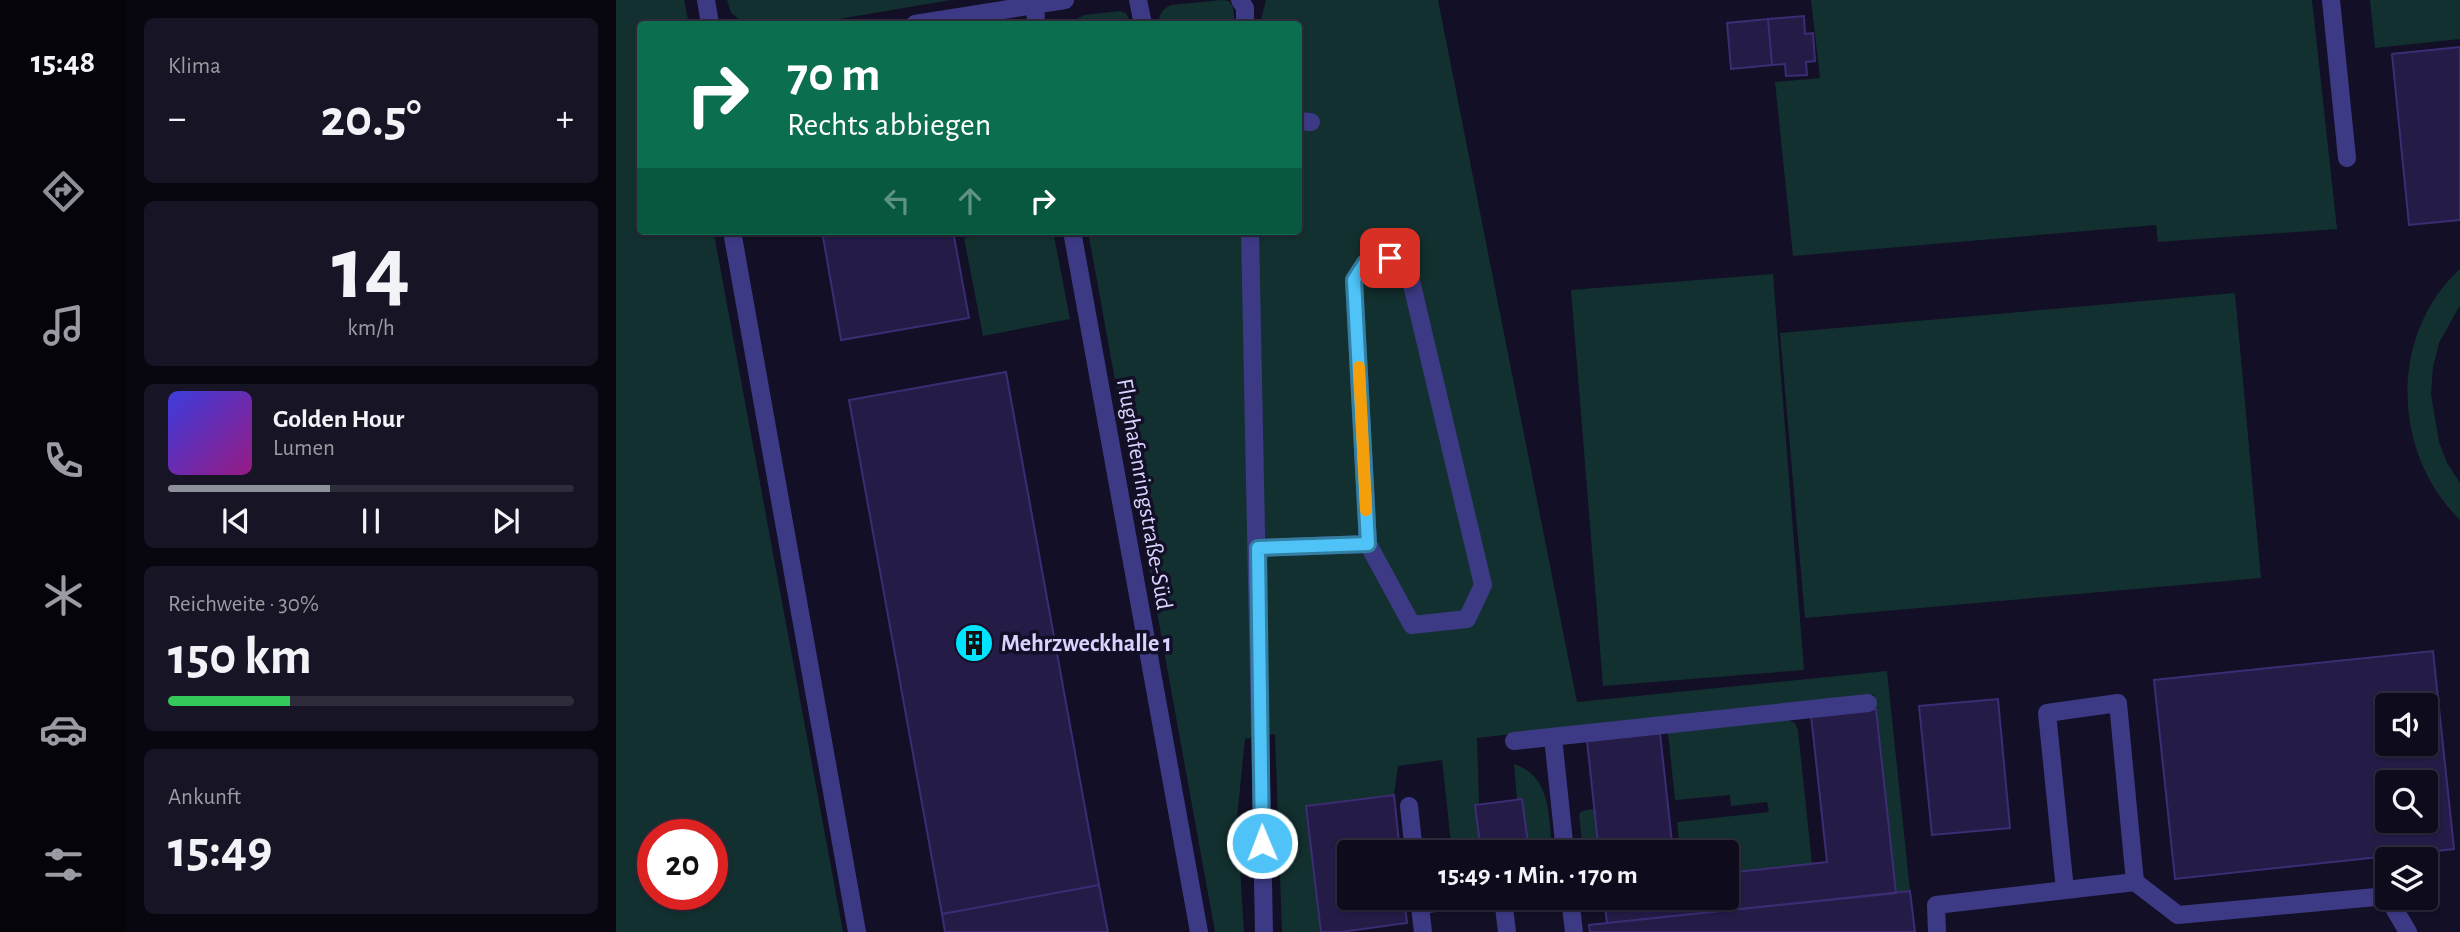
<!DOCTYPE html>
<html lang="de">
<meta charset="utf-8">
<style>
body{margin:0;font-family:"Alegreya Sans",sans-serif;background:#171425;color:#f1f3f6;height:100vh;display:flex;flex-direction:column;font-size:26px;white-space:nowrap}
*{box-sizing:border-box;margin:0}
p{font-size:23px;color:#9b9ba3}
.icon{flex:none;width:38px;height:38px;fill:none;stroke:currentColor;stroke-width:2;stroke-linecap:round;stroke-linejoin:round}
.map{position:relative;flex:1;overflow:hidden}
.side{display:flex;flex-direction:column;gap:18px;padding:18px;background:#08060f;width:490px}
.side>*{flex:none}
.top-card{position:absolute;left:21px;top:21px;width:665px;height:214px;border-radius:7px;box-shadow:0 2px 5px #0004,0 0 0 2px #2e2b3b;background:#0b6e4f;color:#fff;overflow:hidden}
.fabs{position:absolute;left:1759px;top:693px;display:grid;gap:14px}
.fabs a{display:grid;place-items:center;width:63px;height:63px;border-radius:7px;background:#0e0b1c;box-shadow:0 2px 5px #0004,0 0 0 2px #2e2b3b;font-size:35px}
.speed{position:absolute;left:21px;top:819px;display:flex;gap:14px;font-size:35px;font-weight:700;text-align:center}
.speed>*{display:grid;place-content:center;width:91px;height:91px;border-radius:50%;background:#0e0b1c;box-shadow:0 2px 5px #0004,0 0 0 2px #2e2b3b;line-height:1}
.speed .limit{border:10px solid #d22;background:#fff;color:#111}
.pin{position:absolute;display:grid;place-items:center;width:60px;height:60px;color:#fff;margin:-30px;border-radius:14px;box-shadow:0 4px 10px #0006}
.me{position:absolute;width:77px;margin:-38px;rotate:359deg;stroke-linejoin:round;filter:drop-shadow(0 0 5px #0008)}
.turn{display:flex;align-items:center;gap:24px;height:147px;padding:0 35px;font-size:32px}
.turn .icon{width:91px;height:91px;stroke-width:2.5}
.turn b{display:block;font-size:49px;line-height:60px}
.lanes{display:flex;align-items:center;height:66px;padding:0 35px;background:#0003;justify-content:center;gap:35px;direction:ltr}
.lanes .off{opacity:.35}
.big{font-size:52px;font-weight:700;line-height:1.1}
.side .widget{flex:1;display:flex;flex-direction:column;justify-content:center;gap:10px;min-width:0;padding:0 24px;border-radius:10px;background:#171425}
.side .dial{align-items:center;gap:0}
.dial b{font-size:91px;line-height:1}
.song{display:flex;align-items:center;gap:21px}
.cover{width:84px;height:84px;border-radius:10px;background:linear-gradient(135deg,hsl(240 70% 55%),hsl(310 70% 35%))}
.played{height:7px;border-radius:4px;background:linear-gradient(90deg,#8c9099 40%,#2e2b3b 40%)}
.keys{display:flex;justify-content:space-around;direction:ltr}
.heat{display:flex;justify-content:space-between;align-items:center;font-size:38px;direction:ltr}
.charge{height:10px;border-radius:5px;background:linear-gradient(90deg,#34c759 30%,#2e2b3b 0)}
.trip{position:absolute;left:721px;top:840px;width:402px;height:70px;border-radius:7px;background:#0e0b1c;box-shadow:0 2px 5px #0004,0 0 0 2px #2e2b3b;font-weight:700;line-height:70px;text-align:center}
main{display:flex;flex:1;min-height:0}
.tab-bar{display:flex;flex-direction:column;width:126px;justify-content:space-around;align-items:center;background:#06040b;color:#9b9ba3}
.tab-bar .icon{width:49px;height:49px}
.tab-bar .on{color:#8c9099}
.tab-bar b{font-size:32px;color:#f1f3f6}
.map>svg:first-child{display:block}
.green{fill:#12302f;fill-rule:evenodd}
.building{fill:#241b47;stroke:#3b2d73;stroke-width:2;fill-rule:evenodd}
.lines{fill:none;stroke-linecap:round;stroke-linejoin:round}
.minor{stroke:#3d3a85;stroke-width:18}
.route-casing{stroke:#337fa1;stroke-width:18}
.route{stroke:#4fc3f7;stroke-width:12}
.slow{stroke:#f59e0b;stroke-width:12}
.labels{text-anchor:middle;stroke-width:7;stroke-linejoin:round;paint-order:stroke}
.street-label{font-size:24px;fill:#d9d4ff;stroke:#130f26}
.poi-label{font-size:24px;font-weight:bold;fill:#d9d4ff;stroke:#130f26;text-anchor:start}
</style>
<main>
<nav class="tab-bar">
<b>15:48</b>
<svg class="icon on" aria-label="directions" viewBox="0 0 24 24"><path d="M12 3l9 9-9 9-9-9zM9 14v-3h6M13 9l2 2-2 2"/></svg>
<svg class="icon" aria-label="music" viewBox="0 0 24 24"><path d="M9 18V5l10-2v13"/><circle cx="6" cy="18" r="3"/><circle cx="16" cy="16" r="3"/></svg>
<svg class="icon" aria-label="phone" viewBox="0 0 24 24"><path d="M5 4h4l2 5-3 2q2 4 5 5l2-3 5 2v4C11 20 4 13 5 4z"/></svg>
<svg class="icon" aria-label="climate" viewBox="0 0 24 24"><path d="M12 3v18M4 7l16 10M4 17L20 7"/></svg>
<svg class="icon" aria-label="car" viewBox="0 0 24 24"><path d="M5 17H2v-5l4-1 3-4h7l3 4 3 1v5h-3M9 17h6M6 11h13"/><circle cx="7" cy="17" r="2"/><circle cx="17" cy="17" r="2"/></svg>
<svg class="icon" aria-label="filters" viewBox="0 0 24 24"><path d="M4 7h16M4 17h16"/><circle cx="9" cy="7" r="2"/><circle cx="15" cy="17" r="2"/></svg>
</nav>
<section class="side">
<div class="widget"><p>Klima</p>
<div class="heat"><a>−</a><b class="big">20.5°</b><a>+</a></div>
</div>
<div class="widget dial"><b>14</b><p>km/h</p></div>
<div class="widget">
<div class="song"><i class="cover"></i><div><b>Golden Hour</b><p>Lumen</p></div></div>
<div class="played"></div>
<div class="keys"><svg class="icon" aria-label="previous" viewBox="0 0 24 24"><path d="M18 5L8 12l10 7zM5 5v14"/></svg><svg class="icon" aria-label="pause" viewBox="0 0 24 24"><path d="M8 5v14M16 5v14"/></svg><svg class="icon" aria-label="next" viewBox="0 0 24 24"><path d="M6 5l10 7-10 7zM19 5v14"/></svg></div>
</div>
<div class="widget"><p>Reichweite · 30%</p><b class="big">150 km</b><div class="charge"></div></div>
<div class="widget"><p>Ankunft</p><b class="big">15:49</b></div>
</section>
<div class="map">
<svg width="1844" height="932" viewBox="0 0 1844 932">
<rect width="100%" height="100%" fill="#130f26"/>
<!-- green -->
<path class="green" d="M0,0H68L73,24H24V231H97L98,234L227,932H0ZM37,835H96V894H37Z
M111,0H335L193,24H136L124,20L115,13Z
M606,0L613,1L617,7L619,24H543C543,14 545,10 555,5Z
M650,0H822L961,702L1271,671L1294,891L1280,893L1258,694L861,738L863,804L859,805L865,852H836L826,760L782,766L778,795L691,806L705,932H666L659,734L629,739L621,818L628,932H599L472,231H682V24H644Z
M1195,0H1696L1721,229L1542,242L1540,225L1177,256L1159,82L1204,78Z
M1754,0H1844V39L1759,48Z
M504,11L510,13L515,24H452L468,15Z
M384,231H437L454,319L367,336L348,238Z
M1844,269V305L1823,343L1817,367L1815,394L1823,442L1831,463L1844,483V520C1776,453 1772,335 1844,269Z
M1157,274L1188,670L987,686L955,290Z
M1619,293L1645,578L1189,618L1164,333Z
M1172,720L1179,723L1182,730L1196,864L1111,873V852H1064L1061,822L1153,812L1151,802L1115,806L1114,795L1059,800L1052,733Z
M898,764C936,776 933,819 936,852H913L906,800H901Z
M978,809L983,852H967L963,814L966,811Z"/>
<!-- building -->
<path class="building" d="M1188,16L1189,34L1197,33L1199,61L1190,62L1191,75L1170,76L1169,64L1156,65L1152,19Z
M1152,19L1156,65L1115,69L1111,23Z
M1844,47V220L1793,225L1776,54Z
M206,231H337L353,318L225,340Z
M390,372L483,885L326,914L233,400Z
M1817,651L1838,849L1559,879L1538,680ZM1771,705H1810V744H1771ZM1771,782H1810V821H1771Z
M1382,699L1394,828L1316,835L1303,706Z
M1260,709L1280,893L991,923L988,898H1111V873L1211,862L1195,715Z
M1044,733L1057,852H983L971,741Z
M778,795L784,852H733V898H788L791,923L725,932H705L690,806Z
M906,799L913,852H865L859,805Z
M483,885L492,932H329L326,914Z
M1294,891L1299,932H974L973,925Z"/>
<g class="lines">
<!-- minor -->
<path class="minor" d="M90,0L94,24
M419,0L420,24
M522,0L527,24
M624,0L629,8V24
M1715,0L1731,158
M299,24L449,0
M682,121L695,122
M116,231L241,932
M456,231L583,932
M634,231L648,932
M642,548L752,544L796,625L851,619L867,585L792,268L774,258L749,263L738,280L752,544
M937,737L949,852
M898,741L1252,703
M793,806L798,852
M1519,882L1562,915L1771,896
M803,898L807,932
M887,898L891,932
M954,898L958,932
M1772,898L1792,932
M804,905L859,898
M1321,932L1320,905L1519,882L1502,703L1431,713L1449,890"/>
</g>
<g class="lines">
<defs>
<path id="route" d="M646,843L642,548L752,544L738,280L749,263L774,258"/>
</defs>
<!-- route casing -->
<use href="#route" class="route-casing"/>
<!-- route -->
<use href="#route" class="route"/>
<!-- slow -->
<path class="slow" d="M743,367L750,510"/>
</g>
<!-- icons -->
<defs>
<symbol id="building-disc" viewBox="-11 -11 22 22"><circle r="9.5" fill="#00e5ff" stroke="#130f26"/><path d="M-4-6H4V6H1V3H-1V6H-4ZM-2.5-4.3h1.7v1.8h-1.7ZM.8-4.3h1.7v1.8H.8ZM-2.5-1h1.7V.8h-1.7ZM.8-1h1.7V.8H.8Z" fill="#111"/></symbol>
</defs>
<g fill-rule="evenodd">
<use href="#building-disc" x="336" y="621" width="44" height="44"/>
</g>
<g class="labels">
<!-- street labels -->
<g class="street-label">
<text transform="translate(529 494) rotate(80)" y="8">Flughafenringstraße-Süd</text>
</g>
<!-- poi labels -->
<g class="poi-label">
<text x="385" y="651">Mehrzweckhalle 1</text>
</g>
</g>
</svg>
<div class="fabs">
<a><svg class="icon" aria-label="sound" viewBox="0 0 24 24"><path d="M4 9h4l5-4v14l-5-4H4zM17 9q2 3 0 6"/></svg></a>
<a><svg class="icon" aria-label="search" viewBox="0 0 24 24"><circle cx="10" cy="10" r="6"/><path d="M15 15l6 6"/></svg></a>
<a><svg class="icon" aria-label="layers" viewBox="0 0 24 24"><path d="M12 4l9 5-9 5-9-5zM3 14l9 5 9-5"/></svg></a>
</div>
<div class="speed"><div class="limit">20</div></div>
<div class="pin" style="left:774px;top:258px;background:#d93025"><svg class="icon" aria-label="arrive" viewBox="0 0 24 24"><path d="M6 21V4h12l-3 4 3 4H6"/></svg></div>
<svg class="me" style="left:646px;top:843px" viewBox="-20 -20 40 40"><circle r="17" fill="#4fc3f7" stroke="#fff" stroke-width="3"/><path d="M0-11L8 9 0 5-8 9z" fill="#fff"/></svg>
<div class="trip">15:49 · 1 Min. · 170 m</div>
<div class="top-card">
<div class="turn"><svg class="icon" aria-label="right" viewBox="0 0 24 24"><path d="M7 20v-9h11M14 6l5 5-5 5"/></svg><div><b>70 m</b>Rechts abbiegen</div></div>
<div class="lanes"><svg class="icon off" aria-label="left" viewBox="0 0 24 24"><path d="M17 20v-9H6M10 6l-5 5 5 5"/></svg><svg class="icon off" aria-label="ahead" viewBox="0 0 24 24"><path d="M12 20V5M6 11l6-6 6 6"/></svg><svg class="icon" aria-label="right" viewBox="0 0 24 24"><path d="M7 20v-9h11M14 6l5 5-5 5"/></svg></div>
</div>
</div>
</main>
